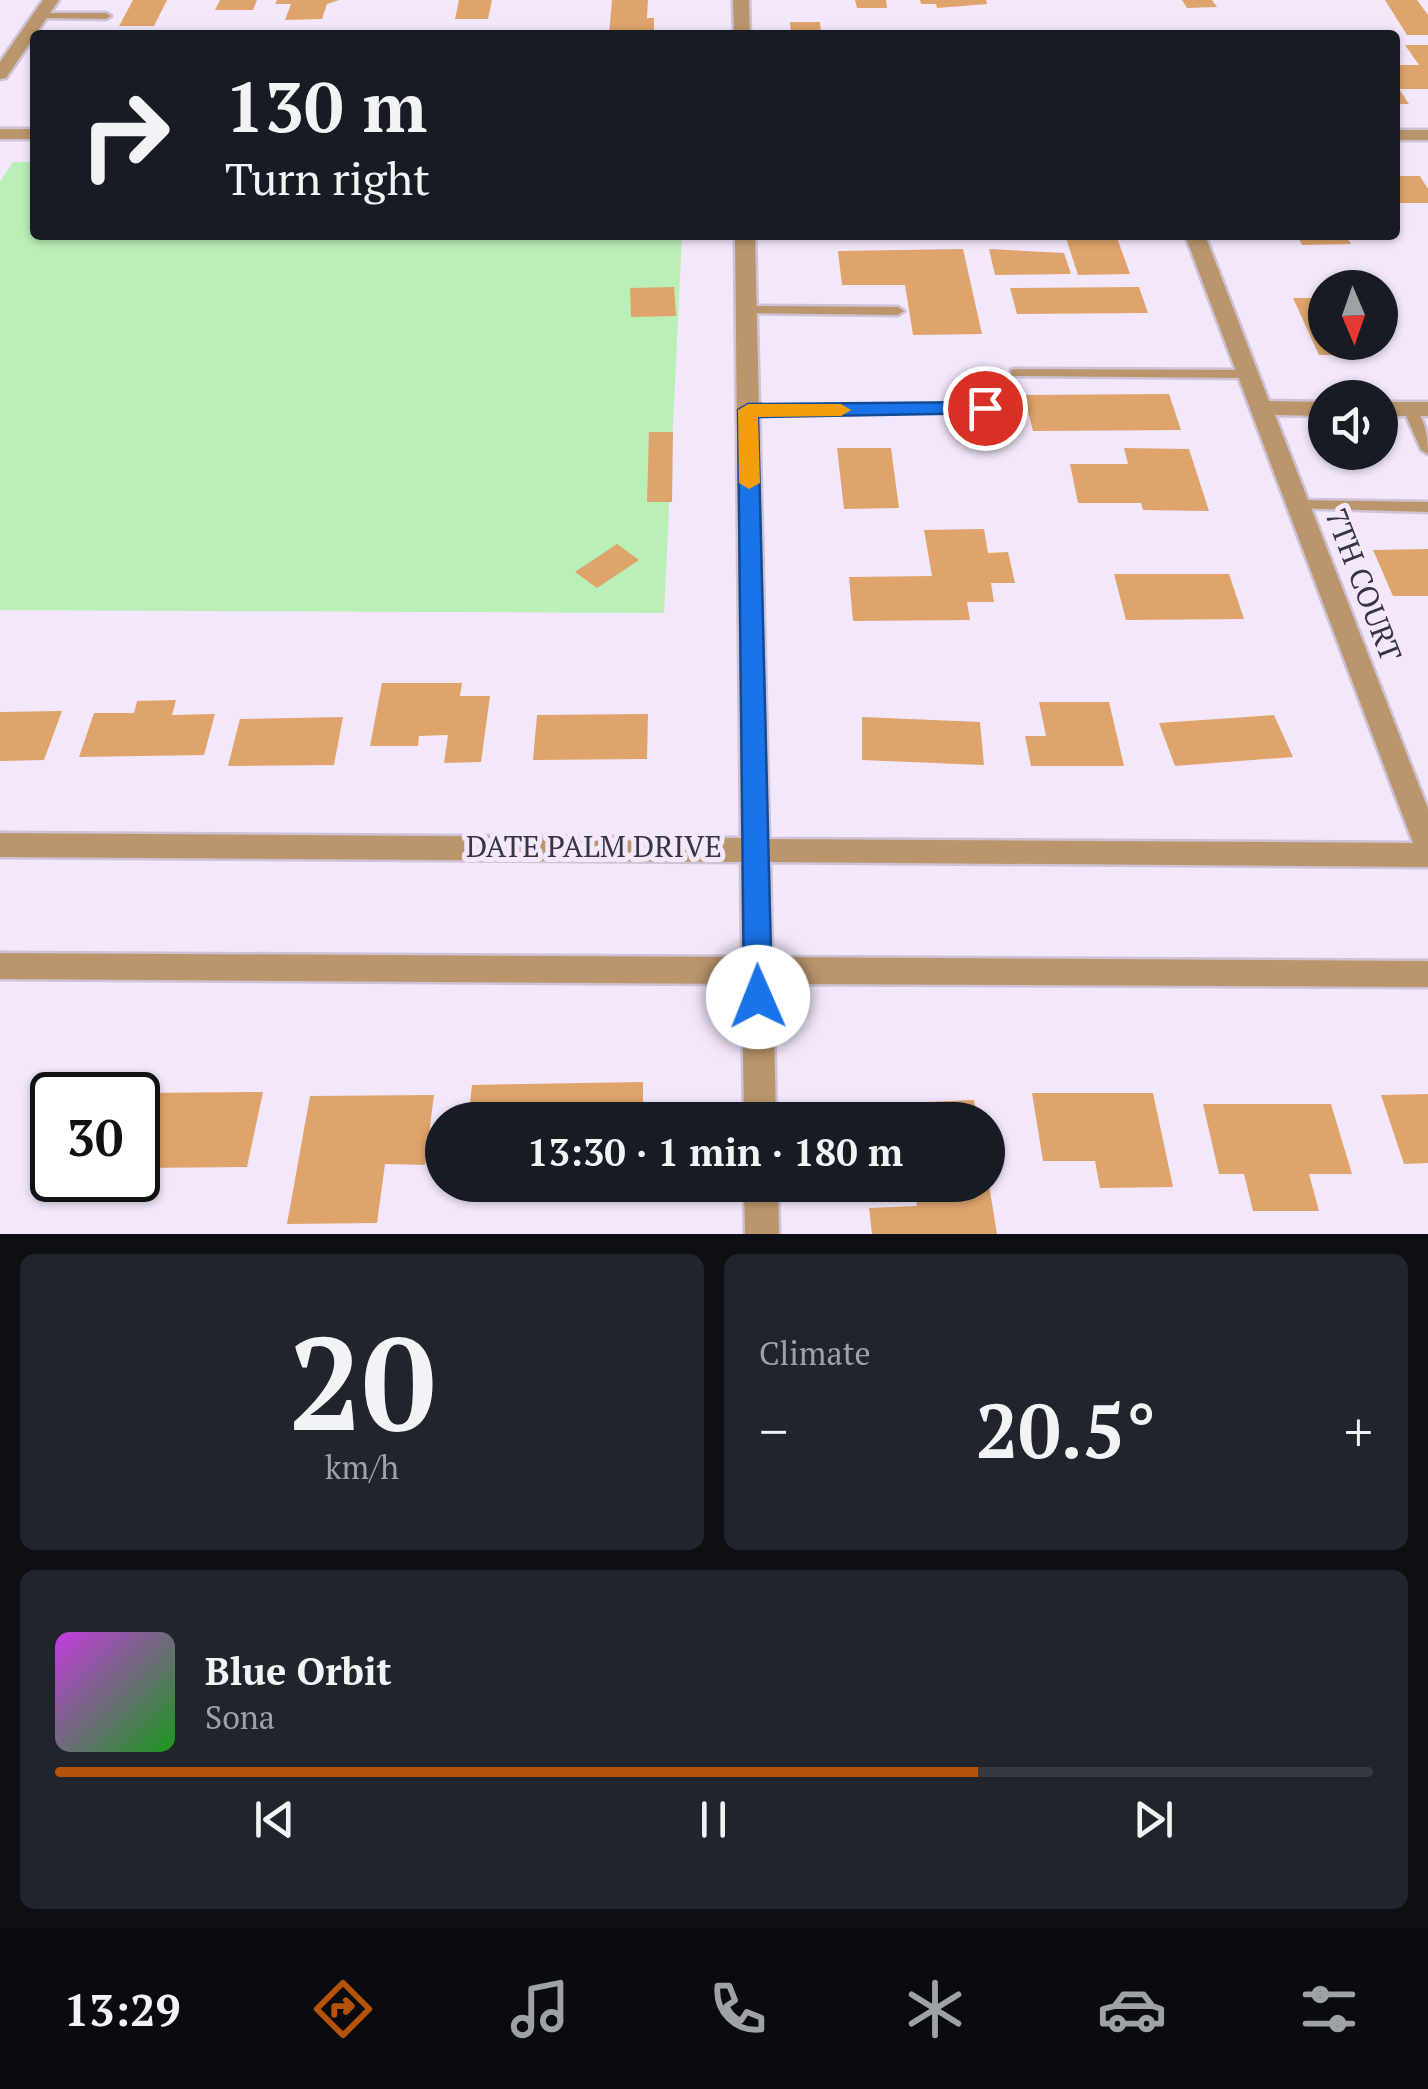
<!DOCTYPE html>
<meta charset="utf-8">
<style>
body{margin:0;font-family:"PT Serif",serif;background:#20242c;color:#f1f3f6;height:100vh;display:flex;flex-direction:column;font-size:38px;white-space:nowrap}
*{box-sizing:border-box;margin:0}
p{font-size:32px;color:#9ea1a6}
.icon{flex:none;width:55px;height:55px;fill:none;stroke:currentColor;stroke-width:2;stroke-linecap:round;stroke-linejoin:round}
.map{position:relative;height:1234px;overflow:hidden}
.side{display:flex;flex-direction:column;gap:20px;padding:20px;background:#0d0f14;flex:1}
.side>*{flex:none}
.hud{position:absolute;left:30px;top:30px;width:1370px;height:210px;border-radius:10px;box-shadow:0 2px 8px #0004;background:#171b24;color:#f1f3f6;overflow:hidden}
.needle{width:65px;rotate:178deg}
.tools{position:absolute;left:1308px;top:270px;display:grid;gap:20px}
.tools a{display:grid;place-items:center;width:90px;height:90px;border-radius:50%;background:#171b24;box-shadow:0 2px 8px #0004;font-size:50px}
.speed{position:absolute;left:30px;top:1072px;display:flex;gap:20px;font-size:50px;font-weight:700;text-align:center}
.speed>*{display:grid;place-content:center;width:130px;height:130px;border-radius:50%;background:#171b24;box-shadow:0 2px 8px #0004;line-height:1}
.speed .limit{border:5px solid #111;border-radius:15px;background:#fff;color:#111}
.pin{position:absolute;display:grid;place-items:center;width:85px;height:85px;color:#fff;margin:-42px;border:5px solid #fff;border-radius:50%;box-shadow:0 2px 10px #0007}
.me{position:absolute;width:110px;margin:-55px;rotate:359deg;stroke-linejoin:round;filter:drop-shadow(0 0 8px #0008)}
.turn{display:flex;align-items:center;gap:35px;height:210px;padding:0 30px;font-size:45px}
.turn .icon{width:130px;height:130px;stroke-width:2.5}
.turn b{display:block;font-size:70px;line-height:85px}
.big{font-size:75px;font-weight:700;line-height:1.1}
.side .card{flex:1;display:flex;flex-direction:column;justify-content:center;gap:15px;min-width:0;padding:0 35px;border-radius:15px;background:#20242c}
.side .dial{align-items:center;gap:0}
.dial b{font-size:130px;line-height:1}
.song{display:flex;align-items:center;gap:30px}
.cover{width:120px;height:120px;border-radius:15px;background:linear-gradient(135deg,hsl(290 70% 55%),hsl(120 70% 35%))}
.played{height:10px;border-radius:5px;background:linear-gradient(90deg,#b45309 70%,#363941 70%)}
.keys{display:flex;justify-content:space-around;direction:ltr}
.heat{display:flex;justify-content:space-between;align-items:center;font-size:55px;direction:ltr}
.side .tiles{flex:1;display:grid;gap:20px;grid-template-columns:1fr 1fr}
.card:last-child{grid-column:span 2}
.trip{position:absolute;left:425px;top:1102px;width:580px;height:100px;border-radius:50px;background:#171b24;box-shadow:0 2px 8px #0004;font-weight:700;line-height:100px;text-align:center}
.dock{display:flex;height:160px;justify-content:space-around;align-items:center;background:#090b0e;color:#9ea1a6}
.dock .icon{width:70px;height:70px}
.dock .current{color:#b45309}
.dock b{font-size:45px;color:#f1f3f6}
.map>svg:first-child{display:block}
.green{fill:#baefb7}
.building{fill:#dea46c}
.lines{fill:none;stroke-linecap:round;stroke-linejoin:round}
.lane-casing{stroke:#cec3d6;stroke-width:5}
.street-casing{stroke:#cec3d6;stroke-width:5}
.lane{fill:#bb966c;fill-rule:evenodd}
.street{fill:#bb966c;fill-rule:evenodd}
.route{fill:#1a73e8;stroke:#114b97;stroke-width:2.5}
.slow{fill:#f59e0b}
.labels{text-anchor:middle;stroke-width:10;stroke-linejoin:round;paint-order:stroke}
.street-label{font-size:30px;fill:#3a343e;stroke:#f3e7fc}
</style>
<div class="map">
<svg width="1428" height="1234" viewBox="0 0 1428 1234">
<rect width="100%" height="100%" fill="#f3e7fc"/>
<!-- green -->
<path class="green" d="M13,162H35V235H682L664,613L0,610V182Z"/>
<!-- building -->
<path class="building" d="M133,0H167L154,26H119Z
M220,0H257L253,10H215Z
M277,0H339L327,4L322,19L285,20L291,4H275Z
M459,0H492L488,19H455Z
M612,0H648L647,18H654V34H609Z
M855,0H886L887,8H857Z
M920,0H986L987,4L937,8L936,4H921Z
M1182,0H1212L1217,7L1187,8Z
M1385,0H1417L1428,15V35H1407Z
M790,22H820L821,34H791Z
M1405,45H1428V89H1399L1409,104H1395V65H1419Z
M1395,176H1420L1428,189V203H1395Z
M1065,235H1116L1130,274L1078,275Z
M1297,235H1346L1351,244L1302,245Z
M963,249L982,334L913,335L905,285H842L838,251Z
M989,249L1064,253L1071,274L995,275Z
M674,287L676,316L631,317L630,288Z
M1139,287L1148,313L1017,314L1010,288Z
M1293,298H1325V342H1359L1365,355H1319Z
M1169,394L1181,430L1033,431L1024,395Z
M649,432H673L672,502H647Z
M837,448H891L899,508L844,509Z
M1124,448L1189,449L1209,511L1143,510L1141,503H1078L1070,464H1128Z
M984,529L988,553L1008,552L1015,583H991L994,602H967L970,620L853,621L849,577L932,576L924,530Z
M617,544L639,560L597,588L575,572Z
M1428,549V596H1393L1373,550Z
M1114,574H1229L1244,619L1126,620Z
M382,683H462L460,696H490L481,762L444,763L448,735L419,736L418,746H370Z
M176,700L172,715L215,714L204,755L79,757L94,713H134L137,701Z
M1039,702H1109L1124,766H1031L1025,736H1046Z
M62,711L44,760L0,761V712Z
M648,714L647,759L533,760L537,715Z
M1274,715L1293,757L1175,766L1159,723Z
M343,717L334,765L228,766L240,719Z
M862,717L980,722L984,765L862,760Z
M643,1082V1120H468L472,1085Z
M263,1092L247,1167L138,1168V1093Z
M1032,1093H1153L1173,1187L1100,1188L1095,1161H1043Z
M1428,1094V1163L1404,1164L1381,1095Z
M434,1095L425,1165L385,1164L377,1223L287,1224L310,1096Z
M974,1100L978,1120H859L857,1105Z
M1203,1104H1331L1352,1174H1309L1319,1211H1253L1244,1174H1219Z
M915,1185H989L997,1234H872L869,1208L917,1206Z"/>
<g class="lines">
<defs>
<path id="lane" d="M40,13H106L111,16L106,19L37,18L35,16Z
M746,306L898,307L904,311L898,315L742,313V307Z
M1015,369L1248,370L1254,374L1248,378L1011,376V370Z
M985,404L990,405L992,408L990,411L748,414L741,410L748,406Z
M1410,405C1425,414 1428,437 1428,454L1421,450L1403,409Z
M1298,500L1428,502V512L1293,508L1291,505L1293,502Z"/>
<path id="street" d="M43,0H59L6,78L0,79V62Z
M733,0H749L750,35H734Z
M0,129H35V139H0Z
M1395,130H1428V140H1395Z
M735,235H755L769,839L1413,843L1185,235H1205L1269,401L1325,402V416L1275,415L1428,809V867L770,862L772,957L1428,961V987L773,984L776,1120H744L742,984L0,979V953L742,957L741,862L0,857V833L741,838Z
M1380,402H1428V416H1380Z
M744,1185H778L779,1234H745Z"/>
</defs>
<!-- lane casing -->
<use href="#lane" class="lane-casing"/>
<!-- street casing -->
<use href="#street" class="street-casing"/>
<!-- lane -->
<use href="#lane" class="lane"/>
<!-- street -->
<use href="#street" class="street"/>
</g>
<!-- route -->
<path class="route" d="M985,402L995,408L992,413L758,417L772,997L768,1006L758,1010L748,1006L744,997L738,410L748,404Z"/>
<!-- slow -->
<path class="slow" d="M748,404H841L851,410L841,416L758,417L760,483L749,489L739,483L738,410Z"/>
<g class="labels">
<!-- street labels -->
<g class="street-label">
<text transform="translate(1363 585) rotate(69)" y="10">7TH COURT</text>
<text x="594" y="857">DATE PALM DRIVE</text>
</g>
</g>
</svg>
<div class="tools">
<a><svg class="needle" viewBox="-14 -14 28 28"><path d="M0-13l5 13h-10z" fill="#e53935"/><path d="M0 13l5-13h-10z" fill="#9ea1a6"/></svg></a>
<a><svg class="icon" aria-label="sound" viewBox="0 0 24 24"><path d="M4 9h4l5-4v14l-5-4H4zM17 9q2 3 0 6"/></svg></a>
</div>
<div class="speed"><div class="limit">30</div></div>
<div class="pin" style="left:985px;top:408px;background:#d93025"><svg class="icon" aria-label="arrive" viewBox="0 0 24 24"><path d="M6 21V4h12l-3 4 3 4H6"/></svg></div>
<svg class="me" style="left:758px;top:997px" viewBox="-20 -20 40 40"><circle r="19" fill="#fff"/><path d="M0-13L10 11 0 6-10 11z" fill="#1a73e8"/></svg>
<div class="trip">13:30 · 1 min · 180 m</div>
<div class="hud">
<div class="turn"><svg class="icon" aria-label="right" viewBox="0 0 24 24"><path d="M7 20v-9h11M14 6l5 5-5 5"/></svg><div><b>130 m</b>Turn right</div></div>
</div>
</div>
<section class="side">
<div class="tiles">
<div class="card dial"><b>20</b><p>km/h</p></div>
<div class="card"><p>Climate</p>
<div class="heat"><a>−</a><b class="big">20.5°</b><a>+</a></div>
</div>
<div class="card">
<div class="song"><i class="cover"></i><div><b>Blue Orbit</b><p>Sona</p></div></div>
<div class="played"></div>
<div class="keys"><svg class="icon" aria-label="previous" viewBox="0 0 24 24"><path d="M18 5L8 12l10 7zM5 5v14"/></svg><svg class="icon" aria-label="pause" viewBox="0 0 24 24"><path d="M8 5v14M16 5v14"/></svg><svg class="icon" aria-label="next" viewBox="0 0 24 24"><path d="M6 5l10 7-10 7zM19 5v14"/></svg></div>
</div>
</div>
</section>
<nav class="dock">
<b>13:29</b>
<svg class="icon current" aria-label="directions" viewBox="0 0 24 24"><path d="M12 3l9 9-9 9-9-9zM9 14v-3h6M13 9l2 2-2 2"/></svg>
<svg class="icon" aria-label="music" viewBox="0 0 24 24"><path d="M9 18V5l10-2v13"/><circle cx="6" cy="18" r="3"/><circle cx="16" cy="16" r="3"/></svg>
<svg class="icon" aria-label="phone" viewBox="0 0 24 24"><path d="M5 4h4l2 5-3 2q2 4 5 5l2-3 5 2v4C11 20 4 13 5 4z"/></svg>
<svg class="icon" aria-label="climate" viewBox="0 0 24 24"><path d="M12 3v18M4 7l16 10M4 17L20 7"/></svg>
<svg class="icon" aria-label="car" viewBox="0 0 24 24"><path d="M5 17H2v-5l4-1 3-4h7l3 4 3 1v5h-3M9 17h6M6 11h13"/><circle cx="7" cy="17" r="2"/><circle cx="17" cy="17" r="2"/></svg>
<svg class="icon" aria-label="filters" viewBox="0 0 24 24"><path d="M4 7h16M4 17h16"/><circle cx="9" cy="7" r="2"/><circle cx="15" cy="17" r="2"/></svg>
</nav>
